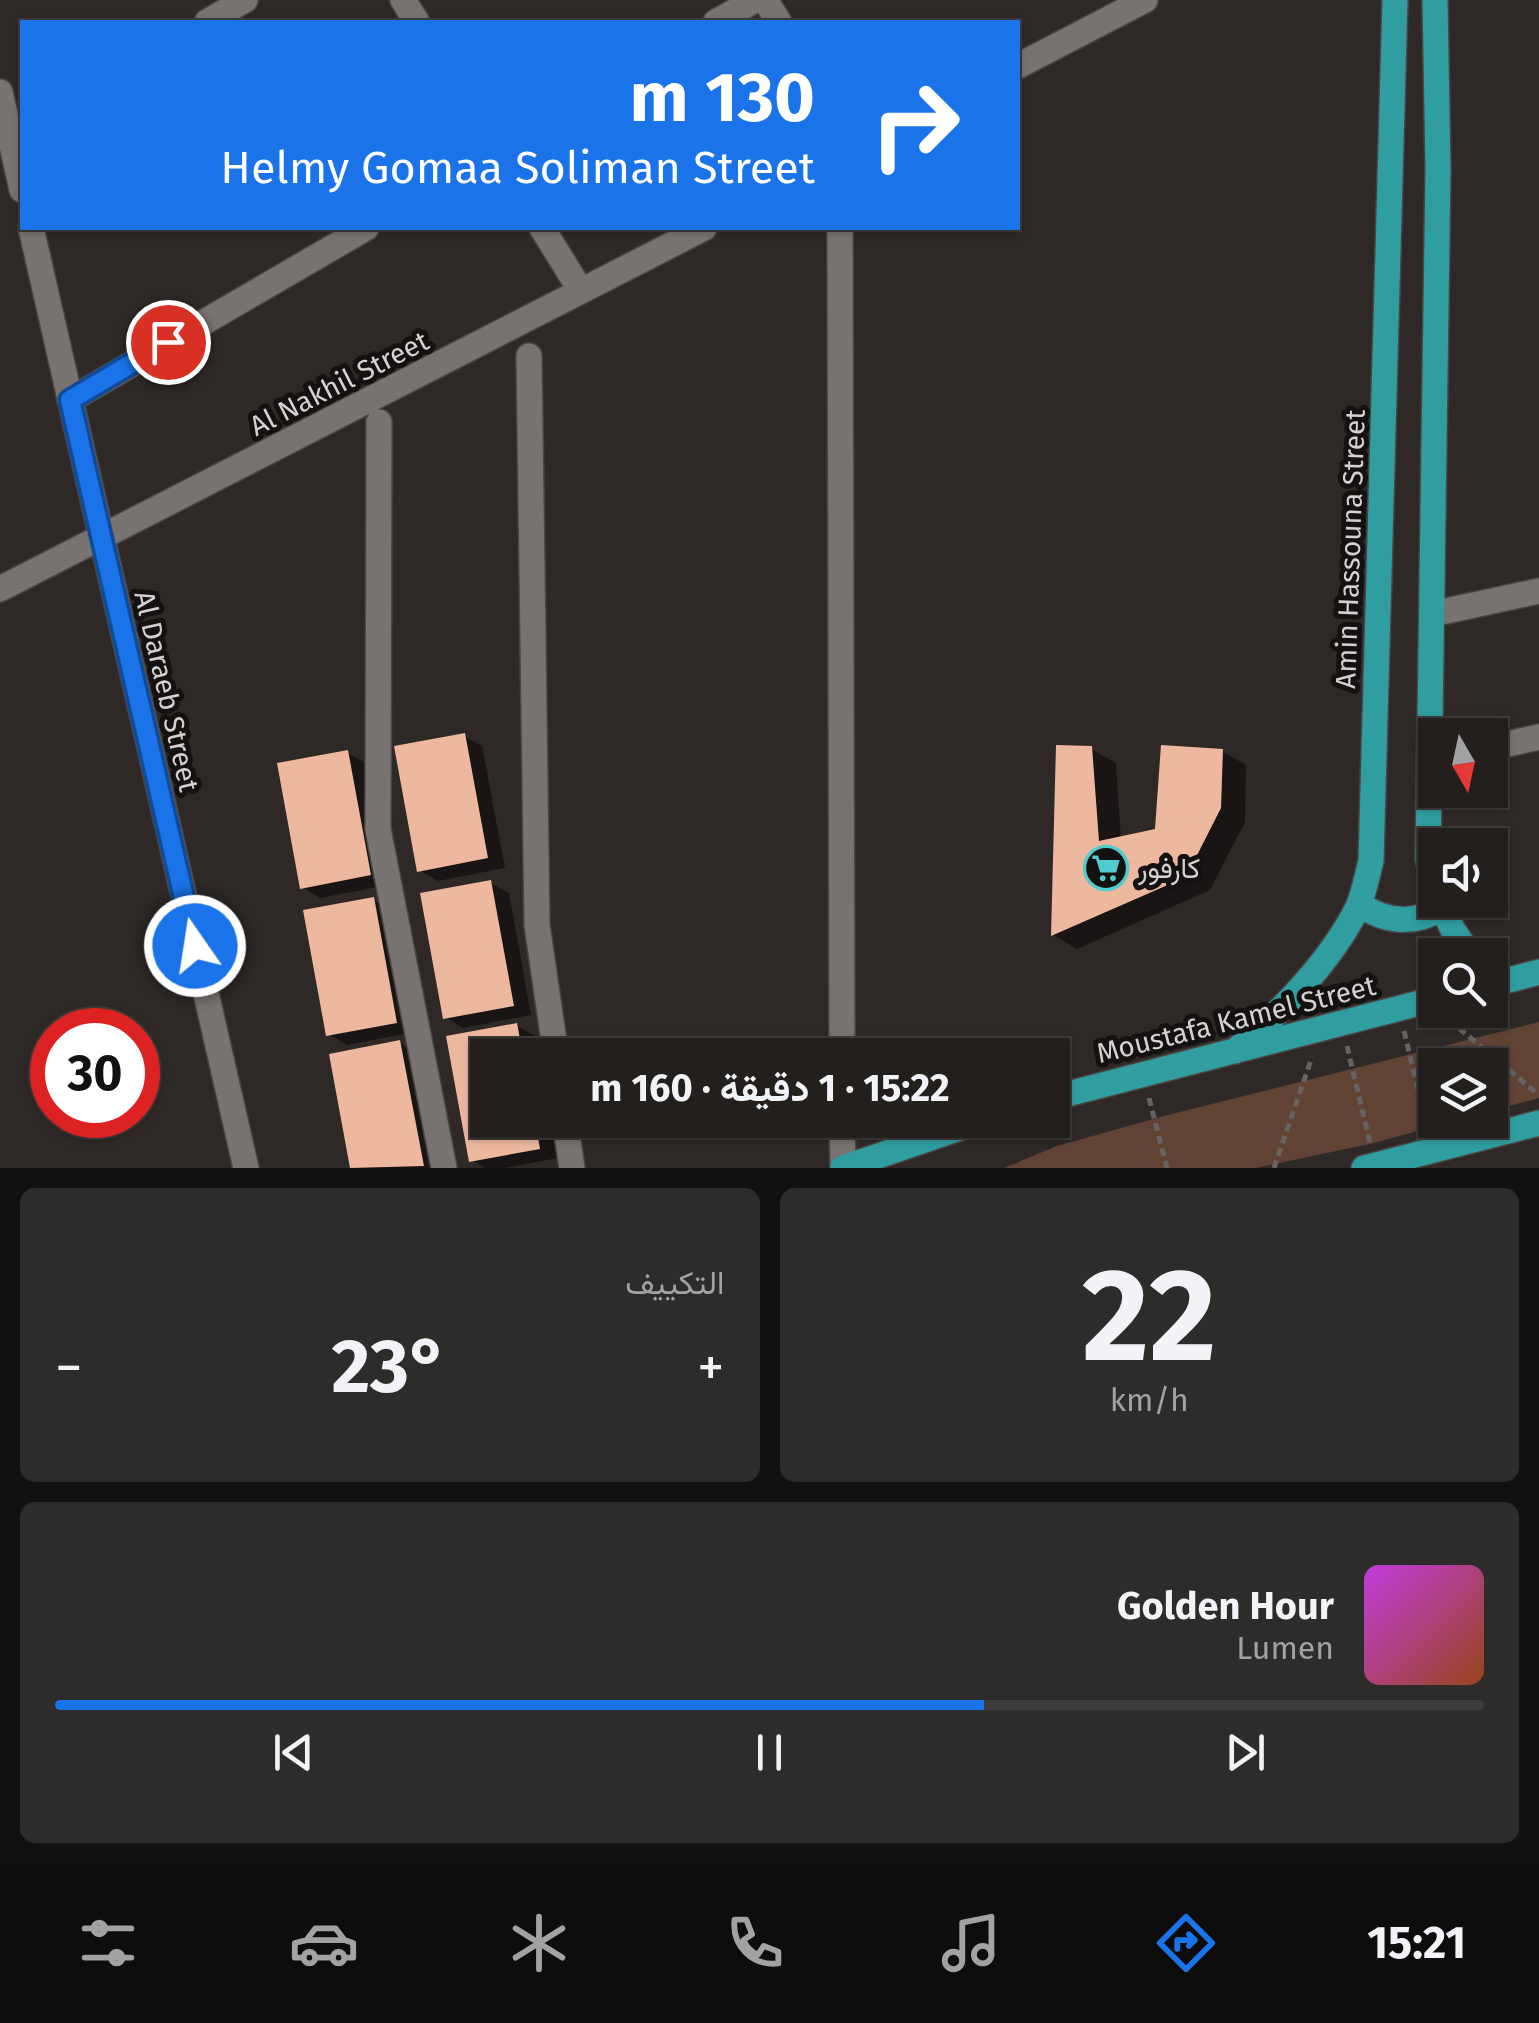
<!DOCTYPE html>
<html lang="ar">
<meta charset="utf-8">
<style>
body{margin:0;font-family:"Fira Sans",Vazirmatn,sans-serif;background:#2e2c2a;color:#f1f3f6;direction:rtl;height:100vh;display:flex;flex-direction:column;font-size:38px;white-space:nowrap}
*{box-sizing:border-box;margin:0}
p{font-size:32px;color:#a2a2a4}
.icon{flex:none;width:55px;height:55px;fill:none;stroke:currentColor;stroke-width:2;stroke-linecap:round;stroke-linejoin:round}
.map{position:relative;height:1168px;overflow:hidden;direction:ltr}
.panel{display:flex;flex-direction:column;gap:20px;padding:20px;background:#131110;flex:1}
.panel>*{flex:none}
.hud{position:absolute;left:20px;top:20px;width:1000px;height:210px;border-radius:0px;box-shadow:0 2px 8px #0004,0 0 0 2px #3f3d3b;direction:rtl;background:#1a73e8;color:#fff;overflow:hidden}
.needle{width:65px;rotate:171deg}
.tools{position:absolute;left:1418px;top:718px;display:grid;gap:20px}
.tools a{display:grid;place-items:center;width:90px;height:90px;border-radius:0px;background:#221f1d;box-shadow:0 2px 8px #0004,0 0 0 2px #3f3d3b;font-size:50px}
.speed{position:absolute;left:30px;top:1008px;display:flex;gap:20px;font-size:50px;font-weight:700;text-align:center}
.speed>*{display:grid;place-content:center;width:130px;height:130px;border-radius:50%;background:#221f1d;box-shadow:0 2px 8px #0004,0 0 0 2px #3f3d3b;line-height:1}
.speed .limit{border:15px solid #d22;background:#fff;color:#111}
.pin{position:absolute;display:grid;place-items:center;width:85px;height:85px;color:#fff;margin:-42px;border:5px solid #fff;border-radius:50%;box-shadow:0 2px 10px #0007}
.me{position:absolute;width:110px;margin:-55px;rotate:347deg;stroke-linejoin:round;filter:drop-shadow(0 0 8px #0008)}
.turn{display:flex;align-items:center;gap:35px;height:210px;padding:0 40px;font-size:45px}
.turn .icon{width:130px;height:130px;stroke-width:2.5}
.turn b{display:block;font-size:70px;line-height:85px}
.big{font-size:75px;font-weight:700;line-height:1.1}
.panel .card{flex:1;display:flex;flex-direction:column;justify-content:center;gap:15px;min-width:0;padding:0 35px;border-radius:15px;background:#2e2c2a}
.panel .dial{align-items:center;gap:0}
.dial b{font-size:130px;line-height:1}
.song{display:flex;align-items:center;gap:30px}
.cover{width:120px;height:120px;border-radius:15px;background:linear-gradient(135deg,hsl(290 70% 55%),hsl(20 70% 35%))}
.played{height:10px;border-radius:5px;background:linear-gradient(90deg,#1a73e8 65%,#3f3d3b 65%)}
.keys{display:flex;justify-content:space-around;direction:ltr}
.heat{display:flex;justify-content:space-between;align-items:center;font-size:55px;direction:ltr}
.panel .tiles{flex:1;display:grid;gap:20px;grid-template-columns:1fr 1fr}
.card:last-child{grid-column:span 2}
.trip{position:absolute;left:470px;top:1038px;width:600px;height:100px;border-radius:0px;background:#221f1d;box-shadow:0 2px 8px #0004,0 0 0 2px #3f3d3b;font-weight:700;line-height:100px;text-align:center;direction:rtl}
.dock{display:flex;height:160px;justify-content:space-around;align-items:center;background:#0e0c0c;color:#a2a2a4}
.dock .icon{width:70px;height:70px}
.dock .selected{color:#1a73e8}
.dock b{font-size:45px;color:#f1f3f6}
.map>svg:first-child{display:block}
.green{fill:#604335}
.shadow{fill:#0007}
.building{fill:#eeb89f}
.lines{fill:none;stroke-linecap:round;stroke-linejoin:round}
.street-casing{stroke:#484442;stroke-width:28}
.primary-casing{stroke:#484442;stroke-width:28}
.path{stroke:#676361;stroke-width:5;stroke-dasharray:8 5;stroke-linecap:butt}
.street{stroke:#787270;stroke-width:25}
.primary{stroke:#309da0;stroke-width:25}
.route-casing{stroke:#114b97;stroke-width:25}
.route{stroke:#1a73e8;stroke-width:18}
.labels{text-anchor:middle;stroke-width:10;stroke-linejoin:round;paint-order:stroke}
.street-label{font-size:28px;fill:#d5d1d0;stroke:#141211}
.poi-label{font-size:28px;fill:#d5d1d0;stroke:#141211;text-anchor:start}
</style>
<div class="map">
<svg width="1539" height="1168" viewBox="0 0 1539 1168">
<rect width="100%" height="100%" fill="#2e2927"/>
<!-- green -->
<path class="green" d="M1539,1022V1098L1490,1111V1065H1435V1120H1457L1374,1143L1256,1168H1004L1057,1146L1164,1116Z"/>
<!-- shadow -->
<path class="shadow" d="M464,736L482,746L505,868L438,881L419,870Z
M1091,749L1116,763L1121,839L1157,832L1222,751L1246,765L1245,822L1210,890L1077,949L1053,935Z
M347,753L366,763L388,885L320,898L302,887Z
M490,883L509,893L531,1015L463,1028L445,1017Z
M373,900L391,910L414,1032L347,1045L328,1034Z
M517,1026L535,1036L538,1055H488V1120H550L558,1158L505,1168H485L472,1160L449,1038Z
M400,1043L418,1054L439,1168H353L332,1056Z"/>
<!-- building -->
<path class="building" d="M465,733L488,858L417,872L394,746Z
M1056,745L1092,746L1099,841L1155,829L1161,745L1223,749L1221,808L1186,877L1051,936Z
M348,750L371,875L300,889L277,763Z
M491,880L514,1006L443,1019L420,893Z
M374,897L397,1023L326,1036L303,910Z
M517,1023L523,1055H488V1120H535L540,1149L469,1162L446,1036Z
M400,1040L424,1166L350,1168L329,1054Z"/>
<g class="lines">
<defs>
<path id="street" d="M403,0L417,22
M765,0L779,22
M207,22L245,0
M716,22L755,0
M1018,66L1145,0
M0,92L22,190
M31,228L246,1168
M542,228L581,291
M840,228L842,1055
M529,356L537,925L556,1055
M70,400L366,228
M379,422L378,829L444,1168
M0,589L704,228
M1432,614L1539,591
M1490,748L1539,737
M565,1120L572,1168
M842,1120L843,1168"/>
<path id="primary" d="M1435,888L1428,859L1438,169L1435,0
M1439,900L1453,930L1470,955
M1359,904C1386,923 1414,925 1442,908
M1490,985L1539,972
M1235,1051C1282,1011 1330,963 1358,907C1364,893 1367,876 1371,861L1395,0
M1052,1098L1435,999
M843,1168L983,1120
M1364,1168L1539,1123"/>
</defs>
<!-- street casing -->
<use href="#street" class="street-casing"/>
<!-- primary casing -->
<use href="#primary" class="primary-casing"/>
<!-- path -->
<path class="path" d="M1449,1020L1539,1095
M1404,1031L1427,1127
M1347,1046L1370,1143
M1149,1098L1167,1168
M1274,1168L1312,1057"/>
<!-- street -->
<use href="#street" class="street"/>
<!-- primary -->
<use href="#primary" class="primary"/>
</g>
<g class="lines">
<defs>
<path id="route" d="M168,342L70,400L195,946"/>
</defs>
<!-- route casing -->
<use href="#route" class="route-casing"/>
<!-- route -->
<use href="#route" class="route"/>
</g>
<!-- icons -->
<defs>
<symbol id="supermarket-ring" viewBox="-11 -11 22 22"><circle r="9.5" fill="#141211" stroke="#51ccd1" stroke-width="1.5"/><path d="M-6-5.5h2.5l.6 2H6L4.5 2H-2.5L-4.4-4H-6ZM-1.5 3.2a1.3 1.3 0 1 0 .1 0ZM3 3.2a1.3 1.3 0 1 0 .1 0Z" fill="#51ccd1"/></symbol>
</defs>
<g fill-rule="evenodd">
<use href="#supermarket-ring" x="1081" y="843" width="50" height="50"/>
</g>
<g class="labels">
<!-- street labels -->
<g class="street-label">
<text transform="translate(339 383) rotate(-27)" y="10">Al Nakhil Street</text>
<text transform="translate(1350 549) rotate(-88)" y="10">Amin Hassouna Street</text>
<text transform="translate(167 691) rotate(77)" y="10">Al Daraeb Street</text>
<text transform="translate(1236 1019) rotate(-14)" y="10">Moustafa Kamel Street</text>
</g>
<!-- poi labels -->
<g class="poi-label">
<text x="1138" y="878">كارفور</text>
</g>
</g>
</svg>
<div class="tools">
<a><svg class="needle" viewBox="-14 -14 28 28"><path d="M0-13l5 13h-10z" fill="#e53935"/><path d="M0 13l5-13h-10z" fill="#a2a2a4"/></svg></a>
<a><svg class="icon" aria-label="sound" viewBox="0 0 24 24"><path d="M4 9h4l5-4v14l-5-4H4zM17 9q2 3 0 6"/></svg></a>
<a><svg class="icon" aria-label="search" viewBox="0 0 24 24"><circle cx="10" cy="10" r="6"/><path d="M15 15l6 6"/></svg></a>
<a><svg class="icon" aria-label="layers" viewBox="0 0 24 24"><path d="M12 4l9 5-9 5-9-5zM3 14l9 5 9-5"/></svg></a>
</div>
<div class="speed"><div class="limit">30</div></div>
<div class="pin" style="left:168px;top:342px;background:#d93025"><svg class="icon" aria-label="arrive" viewBox="0 0 24 24"><path d="M6 21V4h12l-3 4 3 4H6"/></svg></div>
<svg class="me" style="left:195px;top:946px" viewBox="-20 -20 40 40"><circle r="17" fill="#1a73e8" stroke="#fff" stroke-width="3"/><path d="M0-11L8 9 0 5-8 9z" fill="#fff"/></svg>
<div class="trip">15:22 · 1 دقيقة · 160 m</div>
<div class="hud">
<div class="turn"><svg class="icon" aria-label="right" viewBox="0 0 24 24"><path d="M7 20v-9h11M14 6l5 5-5 5"/></svg><div><b>130 m</b>Helmy Gomaa Soliman Street</div></div>
</div>
</div>
<section class="panel">
<div class="tiles">
<div class="card dial"><b>22</b><p>km/h</p></div>
<div class="card"><p>التكييف</p>
<div class="heat"><a>−</a><b class="big">23°</b><a>+</a></div>
</div>
<div class="card">
<div class="song"><i class="cover"></i><div><b>Golden Hour</b><p>Lumen</p></div></div>
<div class="played"></div>
<div class="keys"><svg class="icon" aria-label="previous" viewBox="0 0 24 24"><path d="M18 5L8 12l10 7zM5 5v14"/></svg><svg class="icon" aria-label="pause" viewBox="0 0 24 24"><path d="M8 5v14M16 5v14"/></svg><svg class="icon" aria-label="next" viewBox="0 0 24 24"><path d="M6 5l10 7-10 7zM19 5v14"/></svg></div>
</div>
</div>
</section>
<nav class="dock">
<b>15:21</b>
<svg class="icon selected" aria-label="directions" viewBox="0 0 24 24"><path d="M12 3l9 9-9 9-9-9zM9 14v-3h6M13 9l2 2-2 2"/></svg>
<svg class="icon" aria-label="music" viewBox="0 0 24 24"><path d="M9 18V5l10-2v13"/><circle cx="6" cy="18" r="3"/><circle cx="16" cy="16" r="3"/></svg>
<svg class="icon" aria-label="phone" viewBox="0 0 24 24"><path d="M5 4h4l2 5-3 2q2 4 5 5l2-3 5 2v4C11 20 4 13 5 4z"/></svg>
<svg class="icon" aria-label="climate" viewBox="0 0 24 24"><path d="M12 3v18M4 7l16 10M4 17L20 7"/></svg>
<svg class="icon" aria-label="car" viewBox="0 0 24 24"><path d="M5 17H2v-5l4-1 3-4h7l3 4 3 1v5h-3M9 17h6M6 11h13"/><circle cx="7" cy="17" r="2"/><circle cx="17" cy="17" r="2"/></svg>
<svg class="icon" aria-label="filters" viewBox="0 0 24 24"><path d="M4 7h16M4 17h16"/><circle cx="9" cy="7" r="2"/><circle cx="15" cy="17" r="2"/></svg>
</nav>
